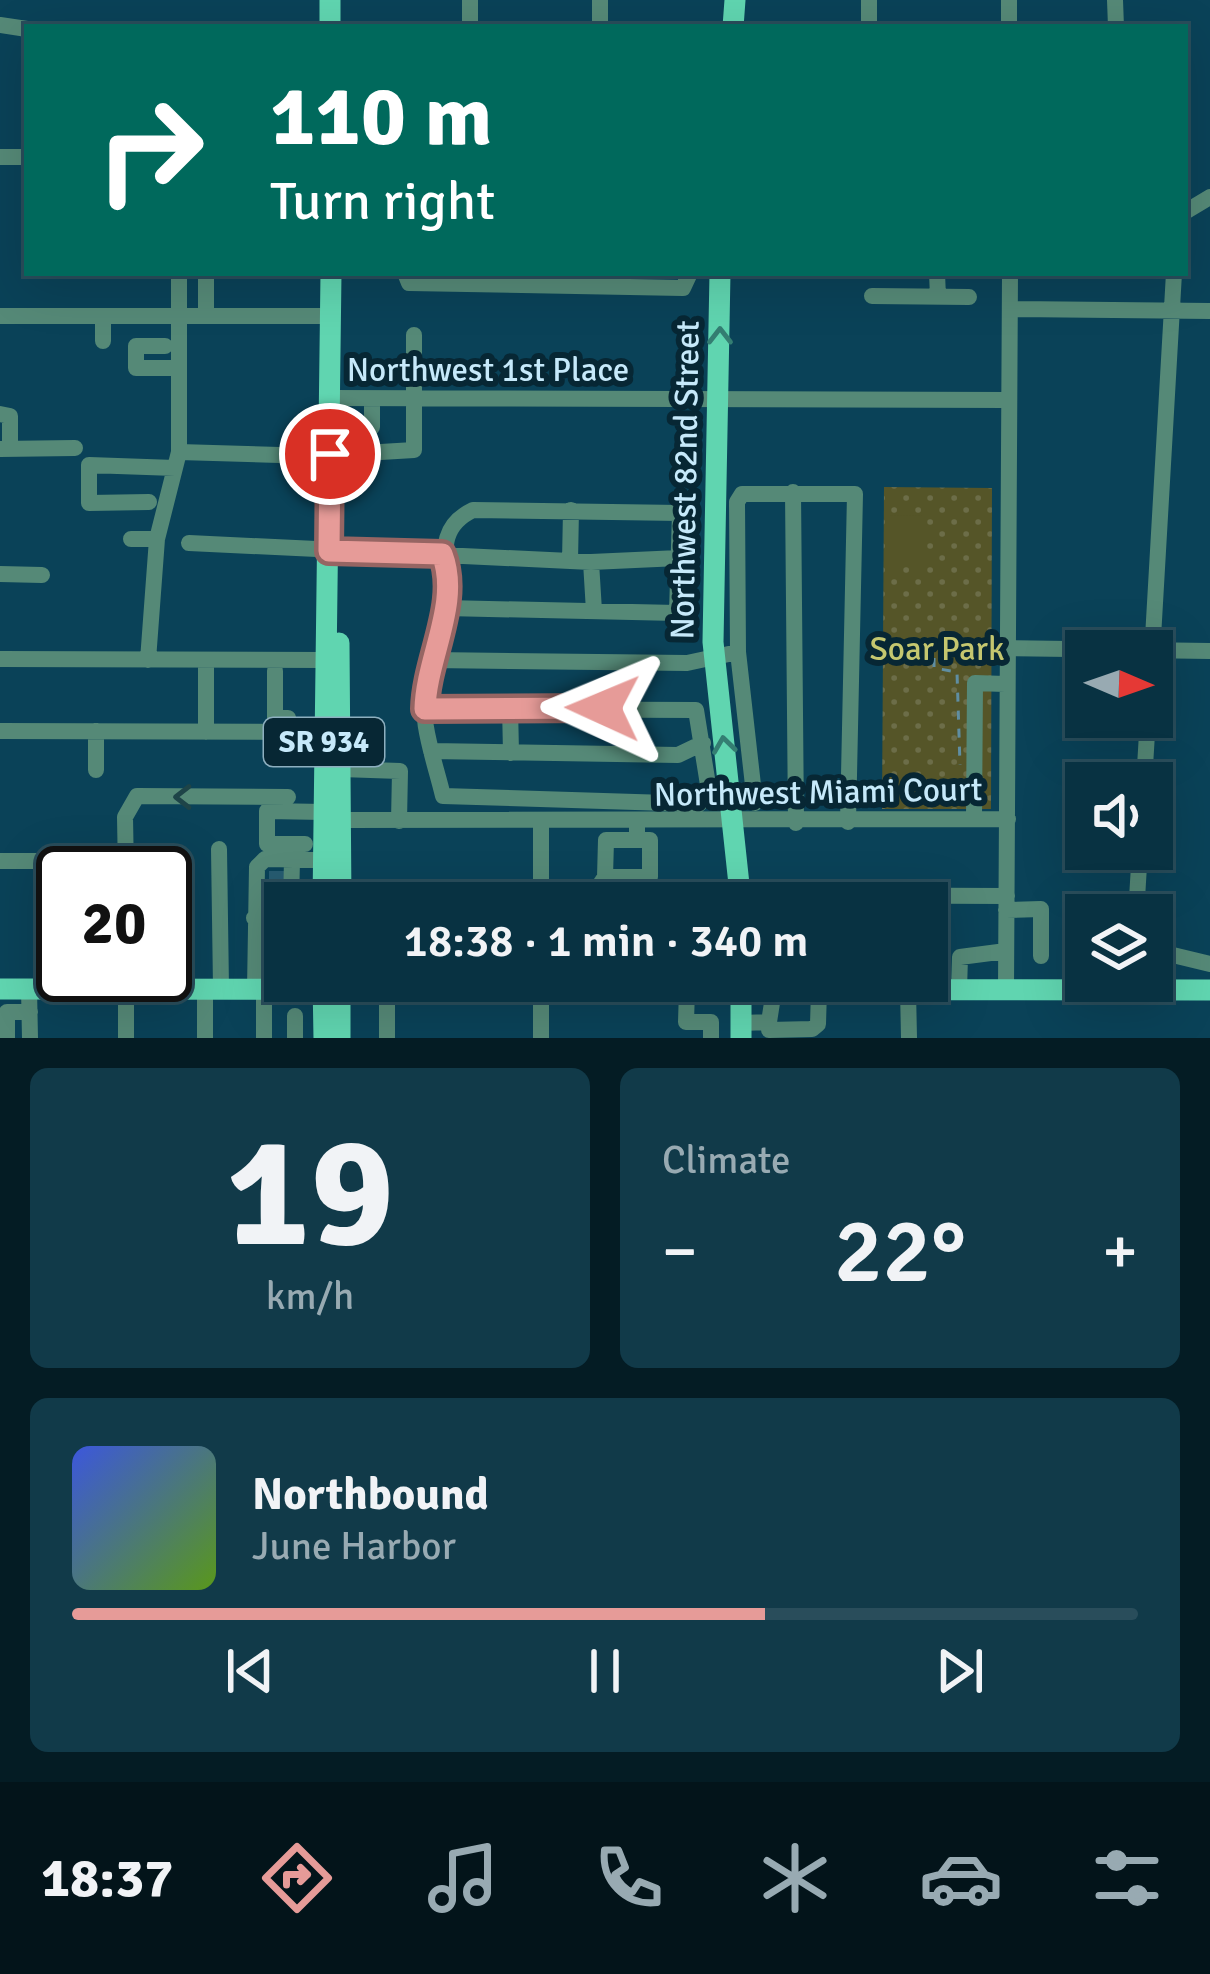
<!DOCTYPE html>
<meta charset="utf-8">
<style>
body{margin:0;font-family:Signika,sans-serif;background:#113a49;color:#f1f3f6;height:100vh;display:flex;flex-direction:column;font-size:45px;white-space:nowrap}
*{box-sizing:border-box;margin:0}
p{font-size:39px;color:#98aab2}
.icon{flex:none;width:66px;height:66px;fill:none;stroke:currentColor;stroke-width:2;stroke-linecap:round;stroke-linejoin:round}
.map{position:relative;height:1038px;overflow:hidden}
.side{display:flex;flex-direction:column;gap:30px;padding:30px;background:#041c24;flex:1}
.side>*{flex:none}
.guide{position:absolute;left:24px;top:24px;width:1164px;height:252px;border-radius:0px;box-shadow:0 12px 48px #0002,0 0 0 3px #294d5b;background:#00695c;color:#fff;overflow:hidden}
.needle{width:78px;rotate:92deg}
.controls{position:absolute;left:1065px;top:630px;display:grid;gap:24px}
.controls a{display:grid;place-items:center;width:108px;height:108px;border-radius:0px;background:#083242;box-shadow:0 12px 48px #0002,0 0 0 3px #294d5b;font-size:60px}
.speed{position:absolute;left:36px;top:846px;display:flex;gap:24px;font-size:60px;font-weight:700;text-align:center}
.speed>*{display:grid;place-content:center;width:156px;height:156px;border-radius:50%;background:#083242;box-shadow:0 12px 48px #0002,0 0 0 3px #294d5b;line-height:1}
.speed .limit{border:6px solid #111;border-radius:18px;background:#fff;color:#111}
.pin{position:absolute;display:grid;place-items:center;width:102px;height:102px;color:#fff;margin:-51px;border:6px solid #fff;border-radius:50%;box-shadow:0 3px 12px #0007}
.me{position:absolute;width:132px;margin:-66px;rotate:271deg;stroke-linejoin:round;filter:drop-shadow(0 0 9px #0008)}
.turn{display:flex;align-items:center;gap:42px;height:252px;padding:0 48px;font-size:54px}
.turn .icon{width:156px;height:156px;stroke-width:2.5}
.turn b{display:block;font-size:84px;line-height:102px}
.big{font-size:90px;font-weight:600;line-height:1.1}
.side .widget{flex:1;display:flex;flex-direction:column;justify-content:center;gap:18px;min-width:0;padding:0 42px;border-radius:18px;background:#113a49}
.side .dial{align-items:center;gap:0}
.dial b{font-size:156px;line-height:1}
.song{display:flex;align-items:center;gap:36px}
.cover{width:144px;height:144px;border-radius:18px;background:linear-gradient(135deg,hsl(230 70% 55%),hsl(90 70% 35%))}
.played{height:12px;border-radius:6px;background:linear-gradient(90deg,#e69b98 65%,#294d5b 65%)}
.keys{display:flex;justify-content:space-around;direction:ltr}
.heat{display:flex;justify-content:space-between;align-items:center;font-size:66px;direction:ltr}
.side .tiles{flex:1;display:grid;gap:30px;grid-template-columns:1fr 1fr}
.widget:last-child{grid-column:span 2}
.trip{position:absolute;left:264px;top:882px;width:684px;height:120px;border-radius:0px;background:#083242;box-shadow:0 12px 48px #0002,0 0 0 3px #294d5b;font-weight:600;line-height:120px;text-align:center}
.dock{display:flex;height:192px;justify-content:space-around;align-items:center;background:#03141a;color:#98aab2}
.dock .icon{width:84px;height:84px}
.dock .selected{color:#e69b98}
.dock b{font-size:54px;color:#f1f3f6}
.map>svg:first-child{display:block}
.park{fill:url(#park-dots)}
.garden{fill:#555528}
.lines{fill:none;stroke-linecap:round;stroke-linejoin:round}
.minor-tunnel{stroke:#265b70;stroke-width:16;stroke-dasharray:16 8;stroke-linecap:butt}
.path{stroke:#5f8ea2;stroke-width:3;stroke-dasharray:9 9;stroke-linecap:butt}
.minor{stroke:#558977;stroke-width:16}
.major{stroke:#60d5b0;stroke-width:21}
.oneway{stroke:#347e72}
.oneway2{stroke:#1e4448}
.route-casing{stroke:#966563;stroke-width:30}
.route{stroke:#e69b98;stroke-width:21}
.labels{text-anchor:middle;stroke-width:12;stroke-linejoin:round;paint-order:stroke}
.shield{fill:#072734;stroke:#8dafbf;stroke-width:3}
.shield-label{font-size:30px;font-weight:bold;fill:#c6e9fa}
.street-label{font-size:33px;fill:#c6e9fa;stroke:#072734}
.park-label{font-size:33px;fill:#c5c76f;stroke:#072734}
</style>
<div class="map">
<svg width="1210" height="1038" viewBox="0 0 1210 1038">
<defs>
<pattern id="park-dots" width="8" height="8" patternUnits="userSpaceOnUse" patternTransform="scale(3)"><rect width="8" height="8" fill="#555528"/><path d="M2 2h.1M6 6h.1" fill="none" stroke="#6c6d48" stroke-width="1.8" stroke-linecap="round"/></pattern>
</defs>
<rect width="100%" height="100%" fill="#0a4258"/>
<!-- park -->
<path class="park" d="M884,487L992,488L991,809H882Z"/>
<!-- garden -->
<path class="garden" d="M922,515V565H890V516Z"/>
<g class="lines">
<!-- minor-tunnel -->
<path class="minor-tunnel" d="M269,879H287
M269,899L287,900"/>
<!-- path -->
<path class="path" d="M905,650L934,651V668L957,672L960,765"/>
<!-- minor -->
<path class="minor" d="M470,0V27
M869,0V27
M1115,0L1116,27
M0,25L27,29
M600,27V0
M1009,27V0
M0,157H27
M1185,212L1210,197
M206,273V316
M405,273L409,283L683,288L690,273
M937,273L938,297
M872,296L969,297
M1010,309L1210,311
M0,316H330
M103,341V316
M165,346H136V368H179
M329,398L1007,400
M0,414L10,416V449
M330,427H372V399
M0,449L75,448
M179,452L314,456L414,450V335
M793,492L796,823
M149,502L89,503V465L175,468
M131,539H157
M189,543L591,562L679,558
M570,561L571,510
M591,562L594,611
M0,574L42,575
M1005,648L1210,651
M1152,655L1174,273
M0,659L325,660
M148,660L157,539L179,452V273
M432,660L687,663L738,652
M275,671V718H288L291,732
M510,706L511,753
M425,709L696,710L709,791L699,804L443,796C434,758 418,720 426,679C430,655 442,631 446,608C452,570 429,531 473,510L680,513L677,613L446,608
M0,731L323,732
M206,732V661
M431,751L678,755L703,743
M341,769L400,771L399,821
M96,770V731
M1144,783L1148,717
M755,803L738,652L737,502L742,494H855L848,822
M974,819L975,683L1005,684
M341,820L1008,819
M305,844H267V811L324,812
M219,849L221,988
M0,861H48
M126,873L125,817L137,796L288,797
M605,877L606,840H637
M541,889H597L605,877H650V840H637V823
M741,895L1007,896
M291,903L292,860
M541,903V823
M1006,910L1041,909V956
M1136,915L1140,849
M254,918H285
M927,943H931V897
M1152,950L1210,964
M126,975V1038
M541,981V1038
M205,988V1038
M29,989L30,1038
M62,989V934
M255,989L257,867L265,859L324,860
M687,990L686,1022H711V1038
M908,990L909,1038
M959,990L960,957L1006,951
M1006,990L1010,273
M741,1023L769,1022L774,990
M769,1030L812,1029L818,1024L819,990
M7,1038V1012H30
M264,1038V989
M295,1038V1016
M387,1038V989"/>
<!-- major -->
<path class="major" d="M330,0V27
M733,27L735,0
M720,273L713,642L741,903
M339,643L341,903
M323,903L331,273
M323,981L324,1038
M0,989L1210,990
M340,1038V981
M741,1038V981"/>
</g>
<!-- one-way arrows -->
<defs><path id="oneway-chevron" d="M-2-3.5L2.5 0L-2 3.5" fill="none" stroke-width="1.6" stroke-linecap="round" stroke-linejoin="round" transform="scale(3)"/></defs>
<g class="oneway">
<use href="#oneway-chevron" transform="translate(720 336) rotate(-90)"/>
<use href="#oneway-chevron" transform="translate(724 745) rotate(-98)"/>
</g>
<use class="oneway2" href="#oneway-chevron" transform="translate(183 797) rotate(-180)"/>
<g class="lines">
<defs>
<path id="route" d="M330,454L329,551L442,554C461,603 426,658 425,709L603,708"/>
</defs>
<!-- route casing -->
<use href="#route" class="route-casing"/>
<!-- route -->
<use href="#route" class="route"/>
</g>
<g class="labels">
<!-- shield labels -->
<rect class="shield" x="264" y="718" width="120" height="48" rx="9"/>
<g class="shield-label">
<text x="324" y="752">SR 934</text>
</g>
<!-- street labels -->
<g class="street-label">
<text x="488" y="381">Northwest 1st Place</text>
<text transform="translate(684 480) rotate(-89)" y="12">Northwest 82nd Street</text>
<text transform="translate(818 791) rotate(-1)" y="12">Northwest Miami Court</text>
</g>
<!-- park labels -->
<g class="park-label">
<text x="937" y="660">Soar Park</text>
</g>
</g>
</svg>
<div class="controls">
<a><svg class="needle" viewBox="-14 -14 28 28"><path d="M0-13l5 13h-10z" fill="#e53935"/><path d="M0 13l5-13h-10z" fill="#98aab2"/></svg></a>
<a><svg class="icon" aria-label="sound" viewBox="0 0 24 24"><path d="M4 9h4l5-4v14l-5-4H4zM17 9q2 3 0 6"/></svg></a>
<a><svg class="icon" aria-label="layers" viewBox="0 0 24 24"><path d="M12 4l9 5-9 5-9-5zM3 14l9 5 9-5"/></svg></a>
</div>
<div class="speed"><div class="limit">20</div></div>
<div class="pin" style="left:330px;top:454px;background:#d93025"><svg class="icon" aria-label="arrive" viewBox="0 0 24 24"><path d="M6 21V4h12l-3 4 3 4H6"/></svg></div>
<svg class="me" style="left:603px;top:708px" viewBox="-20 -20 40 40"><path d="M0-17L14 15 0 8-14 15z" fill="#e69b98" stroke="#fff" stroke-width="4"/></svg>
<div class="trip">18:38 · 1 min · 340 m</div>
<div class="guide">
<div class="turn"><svg class="icon" aria-label="right" viewBox="0 0 24 24"><path d="M7 20v-9h11M14 6l5 5-5 5"/></svg><div><b>110 m</b>Turn right</div></div>
</div>
</div>
<section class="side">
<div class="tiles">
<div class="widget dial"><b>19</b><p>km/h</p></div>
<div class="widget"><p>Climate</p>
<div class="heat"><a>−</a><b class="big">22°</b><a>+</a></div>
</div>
<div class="widget">
<div class="song"><i class="cover"></i><div><b>Northbound</b><p>June Harbor</p></div></div>
<div class="played"></div>
<div class="keys"><svg class="icon" aria-label="previous" viewBox="0 0 24 24"><path d="M18 5L8 12l10 7zM5 5v14"/></svg><svg class="icon" aria-label="pause" viewBox="0 0 24 24"><path d="M8 5v14M16 5v14"/></svg><svg class="icon" aria-label="next" viewBox="0 0 24 24"><path d="M6 5l10 7-10 7zM19 5v14"/></svg></div>
</div>
</div>
</section>
<nav class="dock">
<b>18:37</b>
<svg class="icon selected" aria-label="directions" viewBox="0 0 24 24"><path d="M12 3l9 9-9 9-9-9zM9 14v-3h6M13 9l2 2-2 2"/></svg>
<svg class="icon" aria-label="music" viewBox="0 0 24 24"><path d="M9 18V5l10-2v13"/><circle cx="6" cy="18" r="3"/><circle cx="16" cy="16" r="3"/></svg>
<svg class="icon" aria-label="phone" viewBox="0 0 24 24"><path d="M5 4h4l2 5-3 2q2 4 5 5l2-3 5 2v4C11 20 4 13 5 4z"/></svg>
<svg class="icon" aria-label="climate" viewBox="0 0 24 24"><path d="M12 3v18M4 7l16 10M4 17L20 7"/></svg>
<svg class="icon" aria-label="car" viewBox="0 0 24 24"><path d="M5 17H2v-5l4-1 3-4h7l3 4 3 1v5h-3M9 17h6M6 11h13"/><circle cx="7" cy="17" r="2"/><circle cx="17" cy="17" r="2"/></svg>
<svg class="icon" aria-label="filters" viewBox="0 0 24 24"><path d="M4 7h16M4 17h16"/><circle cx="9" cy="7" r="2"/><circle cx="15" cy="17" r="2"/></svg>
</nav>
